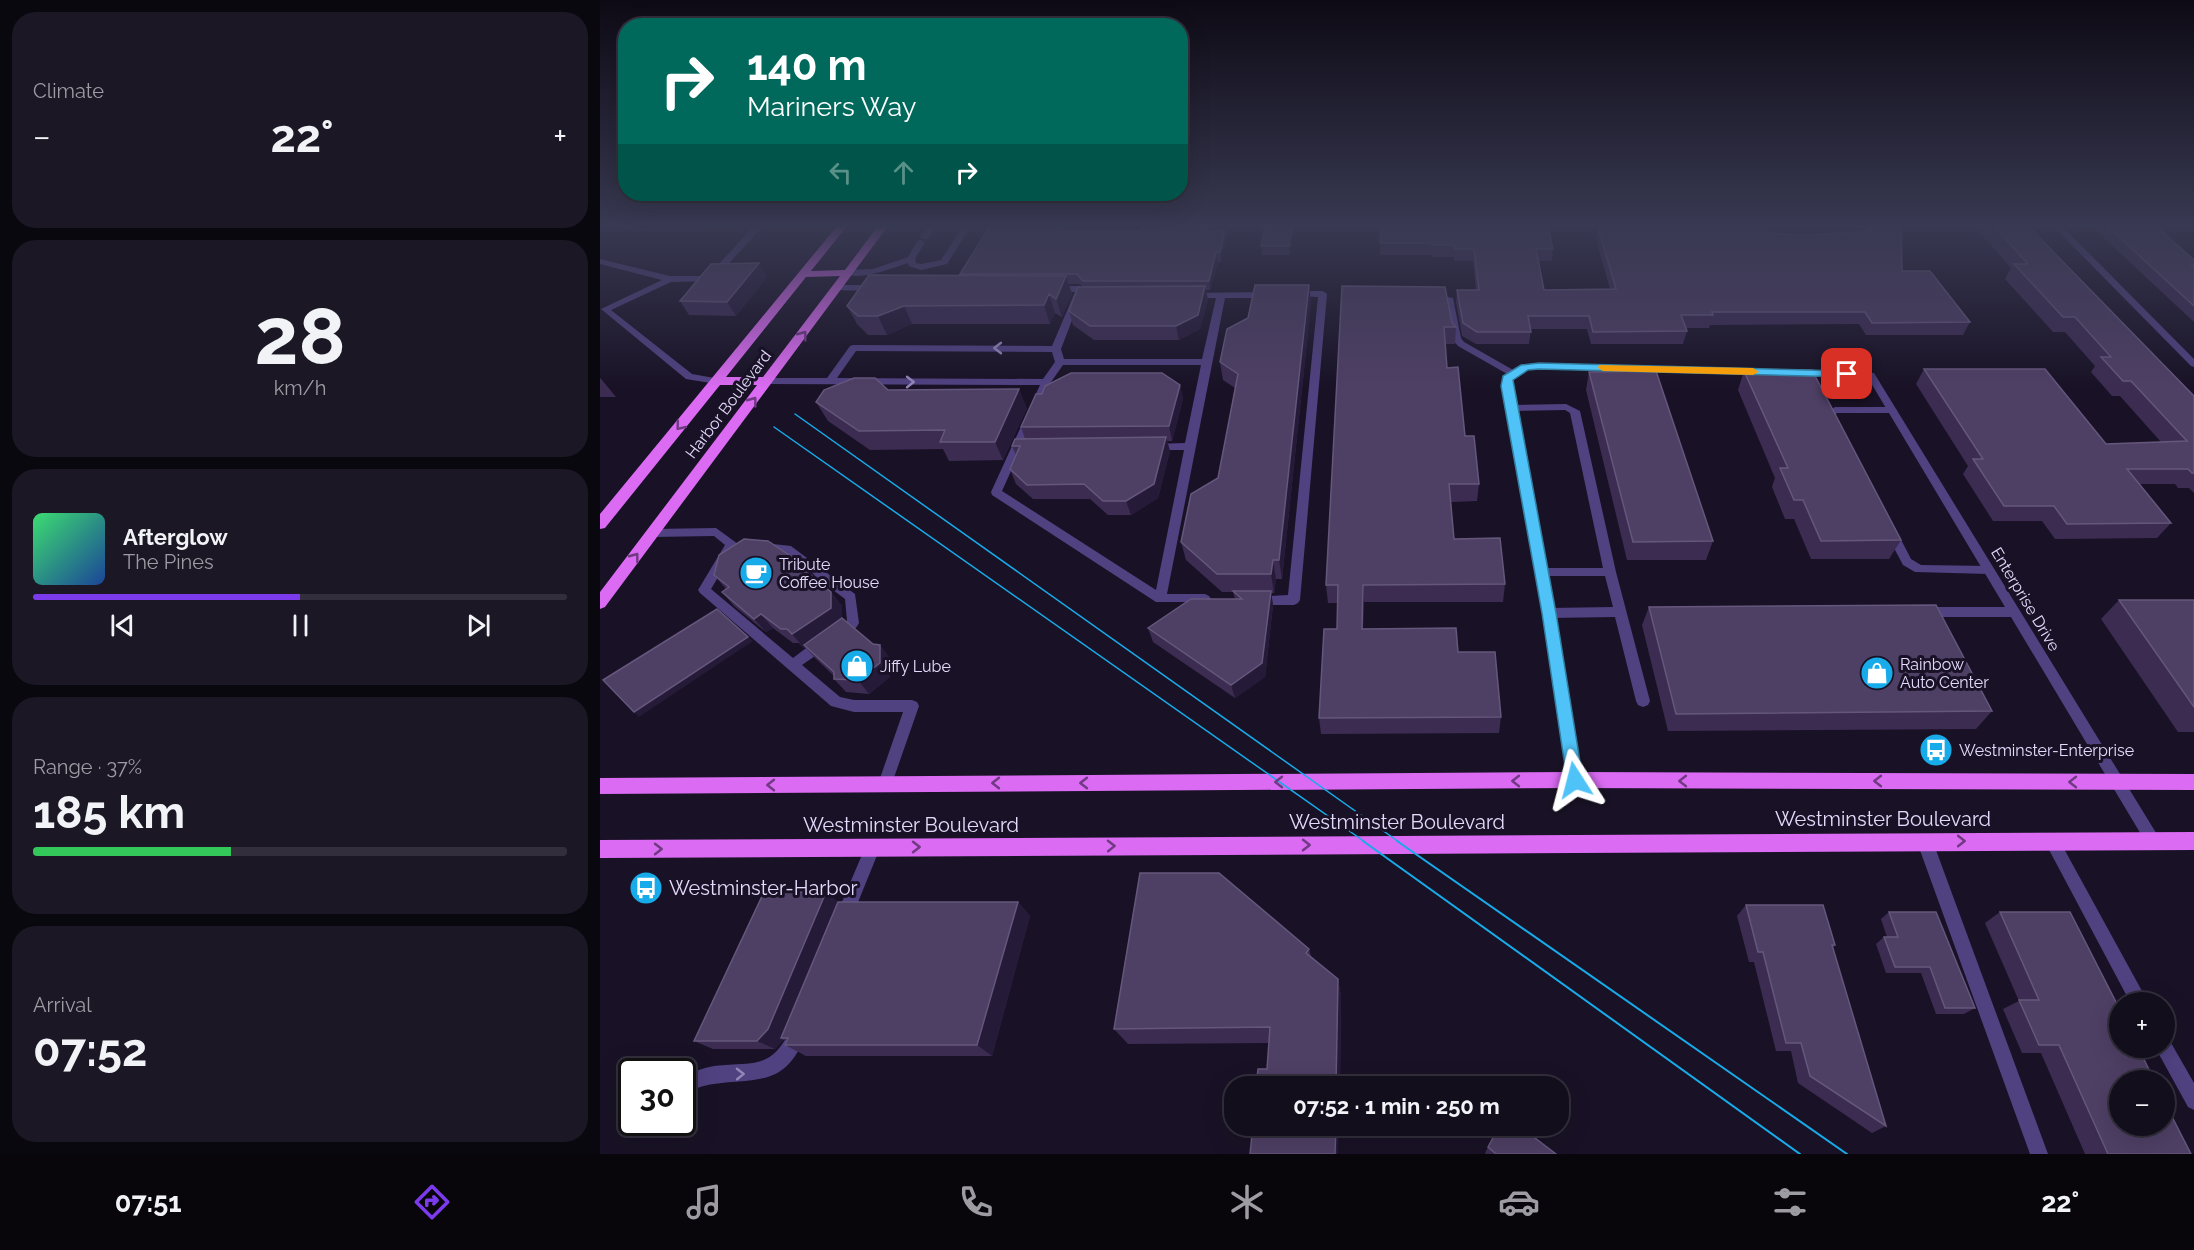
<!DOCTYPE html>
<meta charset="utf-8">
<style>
body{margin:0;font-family:Raleway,sans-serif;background:#1c1725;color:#f1f3f6;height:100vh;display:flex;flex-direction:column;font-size:22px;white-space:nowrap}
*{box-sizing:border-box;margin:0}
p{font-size:20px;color:#9d9ca3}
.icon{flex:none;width:33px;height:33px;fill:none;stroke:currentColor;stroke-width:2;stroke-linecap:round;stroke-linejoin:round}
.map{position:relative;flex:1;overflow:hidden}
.drawer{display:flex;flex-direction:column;gap:12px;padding:12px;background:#0a080f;width:600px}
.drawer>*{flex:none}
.guide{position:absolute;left:18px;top:18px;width:570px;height:183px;border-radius:24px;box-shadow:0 6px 24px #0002,0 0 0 2px #322e3b;background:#00695c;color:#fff;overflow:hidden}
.fabs{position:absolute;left:1509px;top:992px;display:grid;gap:12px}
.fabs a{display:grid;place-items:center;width:66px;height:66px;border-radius:50%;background:#130e1c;box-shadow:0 6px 24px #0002,0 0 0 2px #322e3b;font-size:30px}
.speed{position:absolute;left:18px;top:1058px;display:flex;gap:12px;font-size:30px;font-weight:700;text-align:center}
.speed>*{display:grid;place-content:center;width:78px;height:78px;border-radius:50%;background:#130e1c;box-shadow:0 6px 24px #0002,0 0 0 2px #322e3b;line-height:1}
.speed .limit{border:3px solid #111;border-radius:9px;background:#fff;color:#111}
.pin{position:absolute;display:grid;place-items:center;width:51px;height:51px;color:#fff;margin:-26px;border-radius:12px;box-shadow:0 3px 9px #0006}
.me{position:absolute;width:66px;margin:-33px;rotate:351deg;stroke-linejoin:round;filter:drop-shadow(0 0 4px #0008)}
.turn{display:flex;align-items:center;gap:21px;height:126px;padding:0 30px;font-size:27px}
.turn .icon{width:78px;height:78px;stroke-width:2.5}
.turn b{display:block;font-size:42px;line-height:51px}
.lanes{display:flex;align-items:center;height:57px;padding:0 30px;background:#0003;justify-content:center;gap:30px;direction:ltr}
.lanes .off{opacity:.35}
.big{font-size:45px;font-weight:700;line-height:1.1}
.drawer .card{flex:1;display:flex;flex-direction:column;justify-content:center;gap:9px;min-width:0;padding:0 21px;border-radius:24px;background:#1c1725}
.drawer .dial{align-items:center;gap:0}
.dial b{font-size:78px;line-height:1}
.song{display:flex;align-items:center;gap:18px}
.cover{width:72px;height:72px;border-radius:9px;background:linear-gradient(135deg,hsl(140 70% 55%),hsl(220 70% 35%))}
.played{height:6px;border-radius:3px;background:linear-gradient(90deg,#7c3aed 50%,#322e3b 50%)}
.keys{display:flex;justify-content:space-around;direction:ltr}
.heat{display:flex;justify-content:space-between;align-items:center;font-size:33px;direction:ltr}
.charge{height:9px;border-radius:4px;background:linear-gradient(90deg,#34c759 37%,#322e3b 0)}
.trip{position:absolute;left:624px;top:1076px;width:345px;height:60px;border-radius:24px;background:#130e1c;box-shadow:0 6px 24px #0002,0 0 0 2px #322e3b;font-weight:700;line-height:60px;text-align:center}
.tab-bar{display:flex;height:96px;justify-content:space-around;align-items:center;background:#08060b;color:#9d9ca3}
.tab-bar .icon{width:42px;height:42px}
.tab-bar .on{color:#7c3aed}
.tab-bar b{font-size:27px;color:#f1f3f6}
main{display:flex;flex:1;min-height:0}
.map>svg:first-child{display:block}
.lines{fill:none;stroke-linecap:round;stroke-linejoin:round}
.lane{fill:#504180;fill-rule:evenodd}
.street{fill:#504180;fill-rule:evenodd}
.primary{fill:#da6bf2;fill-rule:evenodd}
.tram-far1{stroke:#17abea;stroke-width:1.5}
.tram{stroke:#17abea;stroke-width:2}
.wall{fill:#3c2c52}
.shaded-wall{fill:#261a39}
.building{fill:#4e3f64;stroke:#65577c;stroke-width:1.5}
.oneway{stroke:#703a82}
.oneway2{stroke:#9386b8}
.route{fill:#4fc3f7;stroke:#337fa1;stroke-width:1.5}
.slow{fill:#f59e0b}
.labels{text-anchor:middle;stroke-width:6;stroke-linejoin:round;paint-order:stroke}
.street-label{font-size:16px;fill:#e4dafc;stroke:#191226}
.poi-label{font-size:16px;fill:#e4dafc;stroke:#191226;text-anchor:start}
.near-street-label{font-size:20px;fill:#e4dafc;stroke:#191226}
.near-poi-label{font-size:20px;fill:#e4dafc;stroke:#191226;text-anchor:start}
</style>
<main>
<section class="drawer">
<div class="card"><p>Climate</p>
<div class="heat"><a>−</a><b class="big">22°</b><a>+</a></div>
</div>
<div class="card dial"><b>28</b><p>km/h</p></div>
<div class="card">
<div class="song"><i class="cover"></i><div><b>Afterglow</b><p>The Pines</p></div></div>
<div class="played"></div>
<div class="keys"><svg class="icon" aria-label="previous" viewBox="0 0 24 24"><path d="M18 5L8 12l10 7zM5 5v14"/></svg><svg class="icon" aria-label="pause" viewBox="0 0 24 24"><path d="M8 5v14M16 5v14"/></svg><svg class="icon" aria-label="next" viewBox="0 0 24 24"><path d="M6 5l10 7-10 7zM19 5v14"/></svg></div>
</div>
<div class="card"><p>Range · 37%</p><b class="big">185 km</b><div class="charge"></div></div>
<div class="card"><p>Arrival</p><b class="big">07:52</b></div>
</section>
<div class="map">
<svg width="1594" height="1154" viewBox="0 0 1594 1154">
<rect width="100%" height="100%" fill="#191226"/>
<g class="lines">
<!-- lane -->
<path class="lane" d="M99,226H225L221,228H161L113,281L71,282L11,310L92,374L120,379L122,381L117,384L86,379L1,309L62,280L0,264V259L70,276H108L152,228H103Z
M328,226H336L328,239H322L321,237Z
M363,226H371L347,264L321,270L309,266L308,263C292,268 258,282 244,273L248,270L273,269L308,257L318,240H321L325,242L315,259L316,263L321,264L341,260Z
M237,285H275L279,288L275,291L234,290V286Z
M454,286H480L484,289L461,349L464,359H602L616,298H590L586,295L587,293L668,292L672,295L668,298H625L567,594H605L609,596L611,599L609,602H556L392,495L391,492L440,385L168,384L163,381L168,378H227L250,346L253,345L452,346L475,292L451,291L450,289ZM256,351L452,352L455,362L443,379L237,378ZM463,365H601L585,443L555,444L550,447L555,450H584L556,590L402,491L451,382Z
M694,291H723L727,294L700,600L698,603L694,605H656L652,603L650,600L652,597L688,595L718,297L691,296L690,294Z
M831,294L853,298L861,338L864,342L915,371V375H909L858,346L851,338L846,302L828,299V295Z
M966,404L980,411L1016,572L1050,701L1048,705L1043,707L1038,705L1036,701L1015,617L949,618L945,616L943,613L945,610L949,608L1013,607L1005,576H941L935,572L941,568H1003L970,413L965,410L911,411L906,408L911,405Z
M1235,407H1292L1297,410L1292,413H1237L1235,415L1240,423L1235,426L1231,425L1225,414Z
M1291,527L1295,528L1311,559L1321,565L1389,566L1395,570L1389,574L1315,572L1303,565L1285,531Z
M116,528L138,544L111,589L193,658L218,639L223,638L228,639L229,643L228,647L202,665L240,697L254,700H312L317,702L319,706L290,789L285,791L280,789L278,784L303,712H254L231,706L100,593L98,590L125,545L114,536L53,537L47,533L53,529Z
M164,543L191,546L255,594L259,623C255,631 243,641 234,638L232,634L247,621L245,599L184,553L160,550L158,547L160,544Z
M1326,607H1414L1418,609L1420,612L1418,615L1414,617H1326L1322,615L1320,612L1322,609Z
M1452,834L1457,836L1548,1002H1530L1447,846L1444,841L1447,836Z
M1325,835L1330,837L1333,842L1448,1154H1430L1317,842L1320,837Z
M272,841L277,843L280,848L250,922L244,924L238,922L236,916L267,843Z
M197,1026L203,1029L206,1035C185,1086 161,1078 114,1084C103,1085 93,1090 82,1093V1075C93,1072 103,1068 114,1066C155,1061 170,1071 191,1029Z
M1564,1038L1570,1041L1594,1083V1110L1588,1107L1555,1047H1564Z
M32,1090V1108L26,1109L20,1106L17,1100L20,1094Z"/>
<!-- street -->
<path class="street" d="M1453,226H1462L1594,359V367L1591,366Z
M939,363L1161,369L1166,372L1161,375L939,369L927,370L912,380L955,613L982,780L980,785L975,787L970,785L968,780L943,613L902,386L904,377L922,365Z
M1199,370L1274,373L1558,836L1561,841L1558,846L1553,848L1548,846L1268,378L1196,375V371Z"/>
<!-- primary -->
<path class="primary" d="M237,226H247L211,271L245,270L278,226H288L5,607L0,609V592L157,385H120L5,528L0,529V514ZM240,276L163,377H126L206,277Z
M975,772L1594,774V790L975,788L0,794V778Z
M1594,832V850L0,858V840Z"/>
<!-- tram-far1 -->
<path class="tram-far1" d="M195,414L799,842
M174,427L765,842"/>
<!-- tram -->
<path class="tram" d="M763,841L1200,1154
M797,841L1247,1154"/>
</g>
<!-- wall -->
<path class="wall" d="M471,226L468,231H611L626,240L621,262H618L610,290H606L608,300L600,329L579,340H494L473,325L469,311L483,287L480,284H468L472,294L462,317L455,313L450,324H312L287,335H268L257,324L247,306L361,276L360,274Z
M665,226H694L690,255H662L661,246Z
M781,226L929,227L953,249L952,261H938L944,290L1010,289L996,239L998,227H1012L1011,226H1166L1169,233L1206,235L1259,232L1255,226H1301L1302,271L1370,322L1363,335H1266L1259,324L1110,325L1109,328H1085L1087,331L1083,344H991L987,329H931L929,344H876L862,336L856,302L857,290H876L873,261H854V257H832V255H780Z
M1374,226H1428L1594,396V493L1589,488H1578L1575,484H1539L1571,523L1557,538L1455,539L1442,521H1393L1363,474L1368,466L1316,384L1324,369L1506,444L1561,442L1520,396H1512L1491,372L1495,366L1465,332H1453L1405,279L1411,268Z
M1491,226H1556L1594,260V322Z
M167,277L136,316L89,315L80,301Z
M709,285L711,304L682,579H676L674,593H671L673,605L665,677L635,698L553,642L548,628L635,599L633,592H622L586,560L581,542L618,478L635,388L623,380L620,362Z
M742,286L852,323L856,327L855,344H845L847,368L879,484L877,501L851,502L854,539L905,584L903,602H764L763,629L858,652L901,717L899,733L721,734L719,718L737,629L738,603H728L726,585Z
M1144,371L1301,540L1289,559H1211L1194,519H1185L1172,487L1175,478L1138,390Z
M989,372L1113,541L1106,560H1027L986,390Z
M0,378L2,380L16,397H0Z
M580,385L583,399L572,441H567L570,451L558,498L531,515H508L490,499H433L416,484L410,469L416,455L412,446L425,439L421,427Z
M288,390L427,408L403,460L349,461L343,449L270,450L228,421L216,402Z
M210,569L220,583L231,592L242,606V618L273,644L280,645L290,659V677L269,694L246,692L234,679V676L215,658L205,647L204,648L199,643H193L173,628L166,632L134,606L122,592L126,589L114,575Z
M1519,600H1594V732H1578L1501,619Z
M1049,607L1392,711L1376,729L1068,731L1042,625Z
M226,892L238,902H418L430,916L392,1056H206L185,1045L187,1041L183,1040L175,1049H113L94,1041Z
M1146,905L1235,945L1232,948L1286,1126L1272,1133L1198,1083L1191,1051H1176L1154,962H1149L1137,916Z
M1289,912L1375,1008L1364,1014H1336L1321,973H1286L1276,944L1284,937H1287L1281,919Z
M1400,912L1591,1154H1485L1441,1053H1422L1403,1009L1419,1001L1385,923Z
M709,949L711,956L738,979L741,996L740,1086H656L667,1069L669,1043L528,1044L514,1029Z
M888,1147L956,1154H886L885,1153Z"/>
<!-- shaded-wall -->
<path class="shaded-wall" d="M464,226H471L464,240L461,231Z
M608,226H612L608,240L606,231Z
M692,226H694L690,255L689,246Z
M625,231L626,240L621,262L620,252Z
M616,252L618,262L610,290L609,281Z
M159,263L167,277L136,316L127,302Z
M466,276L472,294L462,317L456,299Z
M709,285L711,304L682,579L679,560Z
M605,286L608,300L600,329L579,340L576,326Z
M449,294L455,313L450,324L444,305Z
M304,306L312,324L287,335L278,316Z
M580,385L583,399L572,441L569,426Z
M419,389L427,408L403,460L395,442Z
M566,437L570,451L558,498L531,515L526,501Z
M673,560L676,579L674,593L671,574Z
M210,569L220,583L207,572Z
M763,585L764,602L762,646V629Z
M671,591L673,605L665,677L635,698L631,685Z
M231,592L242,606V622L204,648L192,634Z
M161,614L173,628L166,632L154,619Z
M148,637L153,641L39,717L34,712Z
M280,645L290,659V677L269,694L258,680Z
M226,892L239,903L181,1038L183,1040L175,1049L157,1041Z
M418,902L430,916L392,1056L377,1045Z
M738,979L741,996L740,1086H736Z
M736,1125H739L738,1154H735Z"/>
<!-- building -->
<path class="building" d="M390,226H464L461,231H541L543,226H608L606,231H625L620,252H616L609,281H483L477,274H360Z
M665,226H692L689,246H661Z
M781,226H929V227H948L953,249H936L944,290L1016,289L998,227H1018V226H1166L1169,233L1206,235L1272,231L1269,226H1301L1302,271H1330L1370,322L1272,323L1265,312H1112L1113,315H1081L1087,331L993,332L989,316H928L931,332H877L863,323L857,290H879L874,249H855L854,245H832V243H780Z
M1394,226H1428L1594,396V473H1592L1588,469H1527L1571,523L1467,524L1454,506H1404L1373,459H1383L1324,369H1445L1506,444L1587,441L1531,381H1523L1501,357H1511L1475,317H1463L1414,264H1428Z
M1507,226H1556L1594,260V265H1592L1594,267V306Z
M159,263L127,302L80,301L111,264Z
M269,275L466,276L456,299L449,294L444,305L304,306L278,316H258L247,306Z
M655,285H709L679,560H673L671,574H617L581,542L591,494L618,478L638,374L620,362L627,329L648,318Z
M605,286L598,315L576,326H490L469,311L478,287Z
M742,286L845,287L852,323L856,327H844L847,368L858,367L865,436H874L879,484H849L854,539L900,538L905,584L763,585L762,629L856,628L858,652H895L901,717L719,718L724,629H737L738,585H726Z
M1212,370L1301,540L1221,541L1203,500H1194L1180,468H1188L1144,371Z
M1056,371L1113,541L1033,542L989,372Z
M471,373H562L580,385L569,426L421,427L436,394H442L445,386Z
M254,378H275L288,390L419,389L395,442H340L345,430L259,431L216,402L224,390Z
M566,437L554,484L526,501H503L484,484L427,485L410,469L420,446H412L415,439Z
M144,539L168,541L210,569L207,572L231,592V608L192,634L187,629H181L161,614L154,619L122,592L129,587L114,575L119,555Z
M633,591H671L662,663L631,685L548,628L591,599H642Z
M1519,600H1594V707Z
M1336,605L1392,711L1076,714L1049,607Z
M117,609L148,637L34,712L3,680Z
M242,618L273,644L280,645V663L258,680L234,679V672L204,645Z
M540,873H619L709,949L706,953L738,979L736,1086H656L658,1069H667L670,1027L514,1029Z
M164,892H226L168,1029L157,1041H94Z
M238,902H418L377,1045H185L188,1038H181Z
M1146,905H1223L1235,945H1232L1286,1126L1210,1076L1201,1043H1186L1163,952H1158Z
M1289,912H1336L1375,1008H1345L1330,967H1295L1284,937H1298Z
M1400,912H1470L1520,1010V1047H1538L1554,1080H1520V1125H1564V1101L1591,1154H1508L1459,1045H1439L1419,1000H1439Z
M653,1125H736L735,1154H650Z
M900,1125H918L956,1154H896L888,1147Z"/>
<!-- one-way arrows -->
<defs><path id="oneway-chevron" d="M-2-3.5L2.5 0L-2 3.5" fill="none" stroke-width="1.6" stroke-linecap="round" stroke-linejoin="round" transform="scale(1.5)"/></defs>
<g class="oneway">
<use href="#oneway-chevron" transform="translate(203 335) rotate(-53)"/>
<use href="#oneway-chevron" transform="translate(153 401) rotate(-53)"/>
<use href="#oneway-chevron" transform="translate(80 426) rotate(129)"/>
<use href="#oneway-chevron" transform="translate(35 557) rotate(-53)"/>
<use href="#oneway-chevron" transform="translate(916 781) rotate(180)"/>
<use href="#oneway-chevron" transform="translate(1083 781) rotate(-180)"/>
<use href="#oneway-chevron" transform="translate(1278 781) rotate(-180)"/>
<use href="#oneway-chevron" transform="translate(679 782) rotate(180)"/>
<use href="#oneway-chevron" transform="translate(1473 782) rotate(-180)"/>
<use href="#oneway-chevron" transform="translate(396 783) rotate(180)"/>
<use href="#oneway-chevron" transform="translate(484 783) rotate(180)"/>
<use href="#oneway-chevron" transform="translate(171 785) rotate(180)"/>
<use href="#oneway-chevron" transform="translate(1361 841)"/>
<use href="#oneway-chevron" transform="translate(706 845)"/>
<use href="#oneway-chevron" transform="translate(511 846) rotate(-1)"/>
<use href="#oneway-chevron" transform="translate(316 847)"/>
<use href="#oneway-chevron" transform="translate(58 849)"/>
</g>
<g class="oneway2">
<use href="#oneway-chevron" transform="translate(398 348) rotate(-180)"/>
<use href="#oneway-chevron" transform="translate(310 382)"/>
<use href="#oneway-chevron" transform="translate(140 1074) rotate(-1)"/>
</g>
<!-- sky -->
<linearGradient id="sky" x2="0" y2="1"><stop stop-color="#0e0a15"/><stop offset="0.58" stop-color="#383952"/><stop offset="1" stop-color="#383952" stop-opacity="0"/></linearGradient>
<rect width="1594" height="388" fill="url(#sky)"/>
<!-- route -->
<path class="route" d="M939,363L1247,371L1252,374L1247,377L939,369L928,370L913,380L956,613L983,780L981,786L975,788L969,786L967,780L942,613L901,386L903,376L921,365Z"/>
<!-- slow -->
<path class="slow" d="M999,365L1153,368L1159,372L1153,375L1003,371L998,368Z"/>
<!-- icons -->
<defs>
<symbol id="cafe-disc" viewBox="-11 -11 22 22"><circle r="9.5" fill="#17abea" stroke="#191226"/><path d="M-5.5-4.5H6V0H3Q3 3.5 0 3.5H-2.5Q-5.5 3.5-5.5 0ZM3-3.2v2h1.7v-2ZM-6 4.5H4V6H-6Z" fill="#fff"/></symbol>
<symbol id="shop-disc" viewBox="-11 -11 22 22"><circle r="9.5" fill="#17abea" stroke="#191226"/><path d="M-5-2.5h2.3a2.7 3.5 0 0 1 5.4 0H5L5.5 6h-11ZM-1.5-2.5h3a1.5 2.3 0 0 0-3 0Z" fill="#fff"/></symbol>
<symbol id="bus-disc" viewBox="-11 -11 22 22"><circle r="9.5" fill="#17abea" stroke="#191226"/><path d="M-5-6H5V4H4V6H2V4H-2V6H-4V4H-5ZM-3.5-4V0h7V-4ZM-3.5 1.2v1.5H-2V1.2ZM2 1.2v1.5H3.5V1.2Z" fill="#fff"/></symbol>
</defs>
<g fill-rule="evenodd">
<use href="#cafe-disc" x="137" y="554" width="38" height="38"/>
<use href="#shop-disc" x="238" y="647" width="38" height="38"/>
<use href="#shop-disc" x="1258" y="654" width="38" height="38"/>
<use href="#bus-disc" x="1317" y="731" width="38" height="38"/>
<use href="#bus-disc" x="27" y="869" width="38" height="38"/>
</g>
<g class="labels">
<!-- street labels -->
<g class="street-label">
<text transform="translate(128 404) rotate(-53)" y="6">Harbor Boulevard</text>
<text transform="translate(1426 599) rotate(59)" y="6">Enterprise Drive</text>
</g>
<!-- poi labels -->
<g class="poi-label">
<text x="179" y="570">Tribute<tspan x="179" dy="18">Coffee House</tspan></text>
<text x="1300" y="670">Rainbow<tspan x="1300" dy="18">Auto Center</tspan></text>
<text x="280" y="672">Jiffy Lube</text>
<text x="1359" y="756">Westminster-Enterprise</text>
</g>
<!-- near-street labels -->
<g class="near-street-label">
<text x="1283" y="826">Westminster Boulevard</text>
<text x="797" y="829">Westminster Boulevard</text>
<text x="311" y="832">Westminster Boulevard</text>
</g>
<!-- near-poi labels -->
<g class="near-poi-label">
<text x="69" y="895">Westminster-Harbor</text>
</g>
</g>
</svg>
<div class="fabs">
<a>+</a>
<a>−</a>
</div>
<div class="speed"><div class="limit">30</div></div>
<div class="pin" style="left:1247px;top:374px;background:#d93025"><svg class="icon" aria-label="arrive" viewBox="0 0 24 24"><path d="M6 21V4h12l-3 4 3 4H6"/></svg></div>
<svg class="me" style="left:975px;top:780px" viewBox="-20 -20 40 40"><path d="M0-17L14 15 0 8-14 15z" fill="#4fc3f7" stroke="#fff" stroke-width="4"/></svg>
<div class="trip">07:52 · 1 min · 250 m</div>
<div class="guide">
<div class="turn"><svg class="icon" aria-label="right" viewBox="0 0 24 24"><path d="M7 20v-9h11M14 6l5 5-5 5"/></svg><div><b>140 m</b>Mariners Way</div></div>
<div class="lanes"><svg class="icon off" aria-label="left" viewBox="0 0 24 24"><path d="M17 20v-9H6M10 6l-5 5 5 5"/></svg><svg class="icon off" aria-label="ahead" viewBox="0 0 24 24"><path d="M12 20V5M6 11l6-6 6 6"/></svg><svg class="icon" aria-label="right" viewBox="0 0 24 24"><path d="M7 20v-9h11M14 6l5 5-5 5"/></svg></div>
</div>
</div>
</main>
<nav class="tab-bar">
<b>07:51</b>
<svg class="icon on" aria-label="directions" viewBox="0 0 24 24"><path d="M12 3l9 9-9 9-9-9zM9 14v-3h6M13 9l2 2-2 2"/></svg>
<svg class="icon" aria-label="music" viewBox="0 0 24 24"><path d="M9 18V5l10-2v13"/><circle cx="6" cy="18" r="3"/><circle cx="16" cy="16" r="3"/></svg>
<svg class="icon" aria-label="phone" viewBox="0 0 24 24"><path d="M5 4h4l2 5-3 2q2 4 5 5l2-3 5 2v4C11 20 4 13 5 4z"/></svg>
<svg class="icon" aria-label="climate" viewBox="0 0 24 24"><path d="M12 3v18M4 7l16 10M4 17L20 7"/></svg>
<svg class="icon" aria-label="car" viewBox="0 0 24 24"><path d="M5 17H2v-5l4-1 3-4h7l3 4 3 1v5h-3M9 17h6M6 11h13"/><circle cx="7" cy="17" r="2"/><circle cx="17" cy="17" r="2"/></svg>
<svg class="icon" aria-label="filters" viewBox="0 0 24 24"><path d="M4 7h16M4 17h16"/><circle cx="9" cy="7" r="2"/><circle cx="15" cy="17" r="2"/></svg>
<b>22°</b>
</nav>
